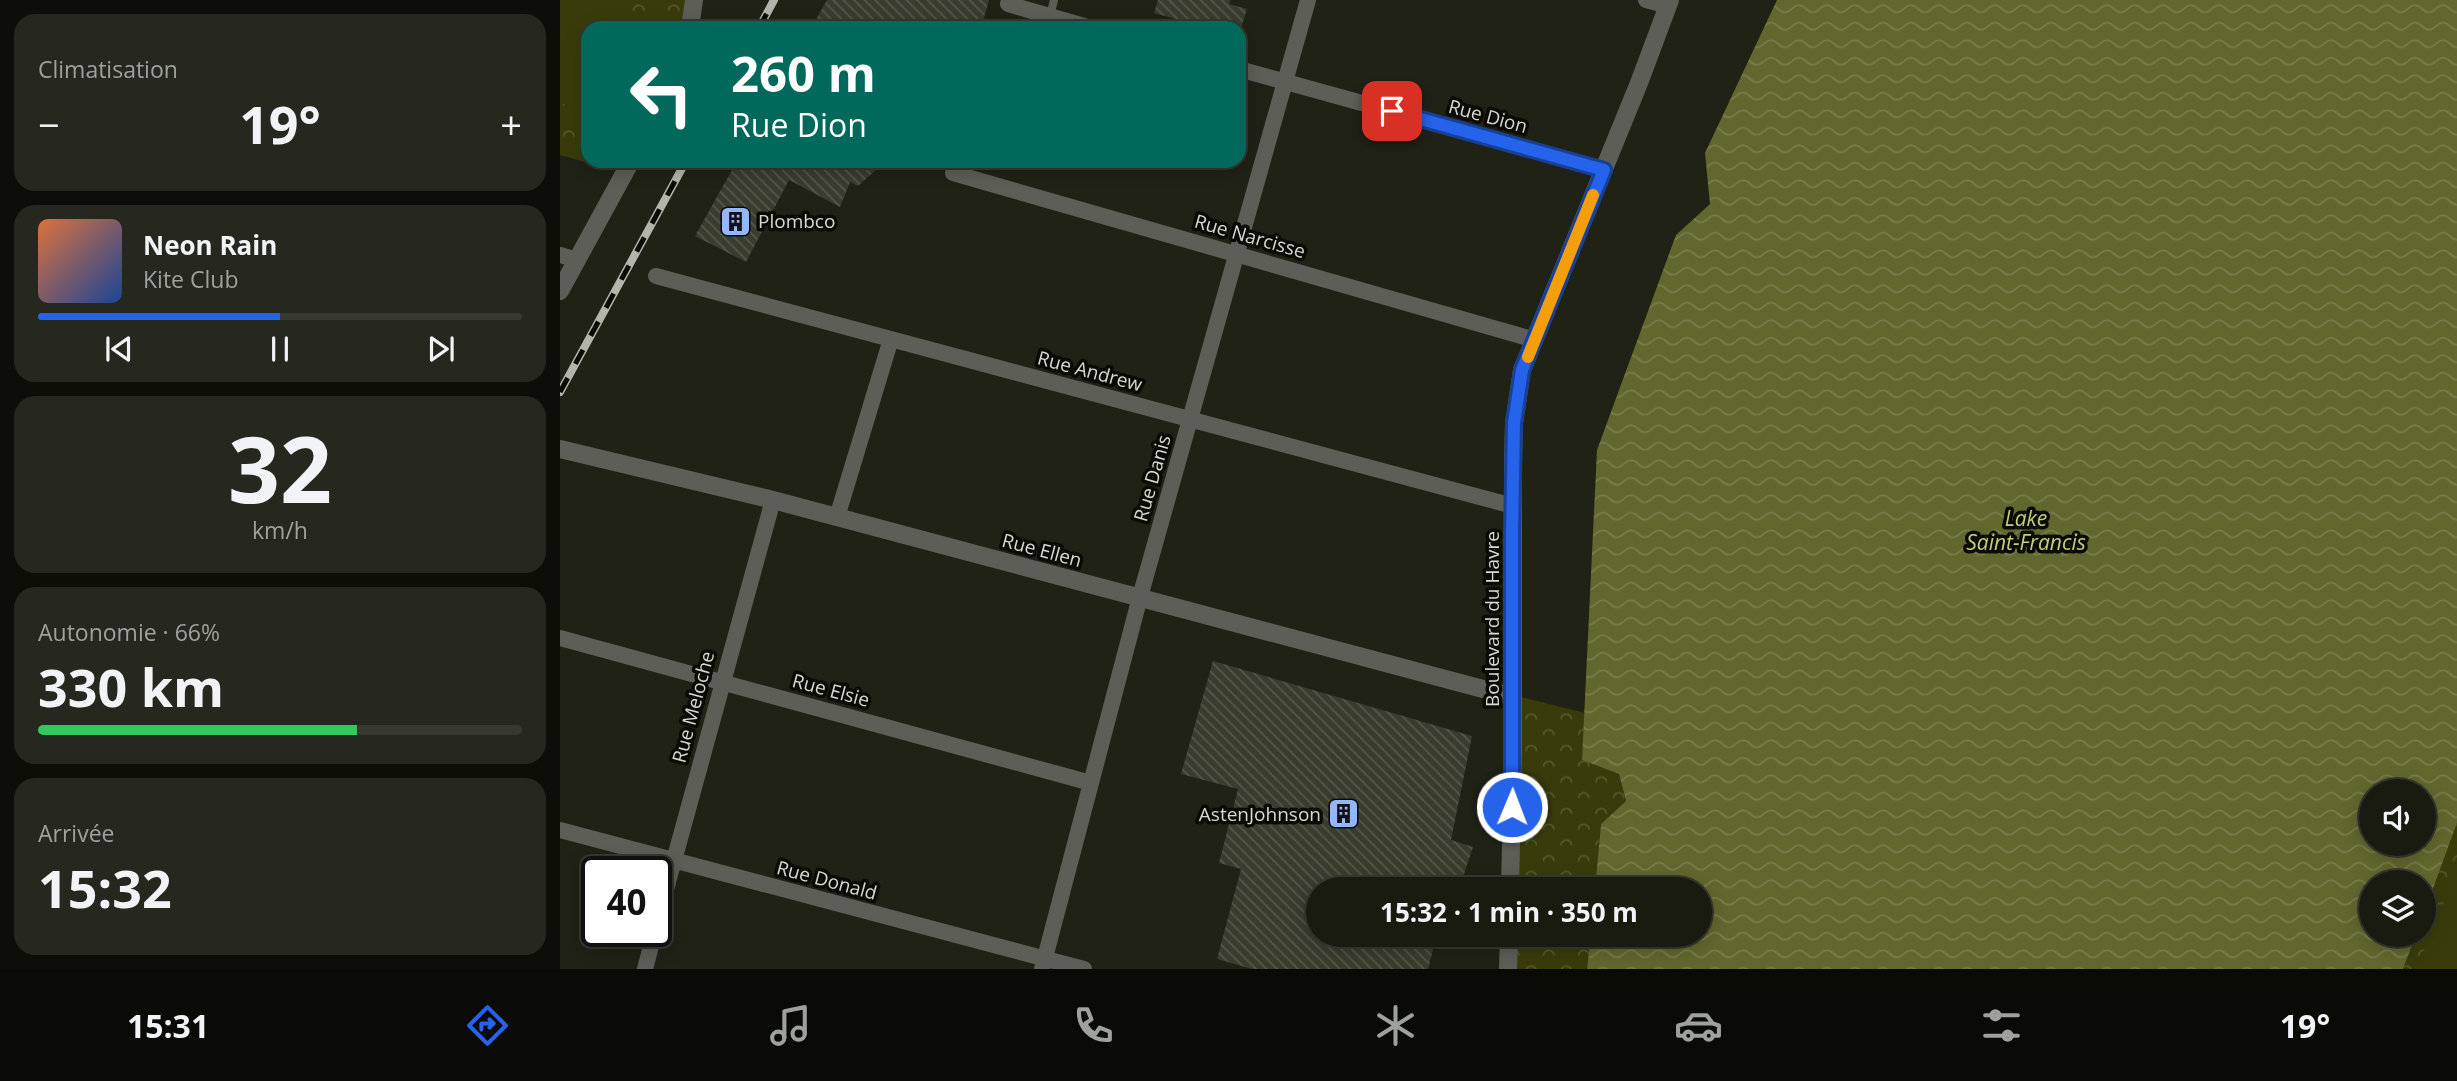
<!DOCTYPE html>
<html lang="fr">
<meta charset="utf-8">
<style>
body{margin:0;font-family:"Open Sans",sans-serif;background:#26271e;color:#f1f3f6;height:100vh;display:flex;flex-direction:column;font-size:26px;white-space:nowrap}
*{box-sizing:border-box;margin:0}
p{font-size:23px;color:#9fa19f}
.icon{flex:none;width:38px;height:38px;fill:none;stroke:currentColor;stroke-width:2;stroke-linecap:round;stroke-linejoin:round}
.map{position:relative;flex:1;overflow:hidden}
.drawer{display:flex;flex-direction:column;gap:14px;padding:14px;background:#0e0e09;width:560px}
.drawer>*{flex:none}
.hud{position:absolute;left:21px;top:21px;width:665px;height:147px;border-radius:21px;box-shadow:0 4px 18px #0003,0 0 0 2px #373830;background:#00695c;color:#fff;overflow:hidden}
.tools{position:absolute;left:1799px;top:779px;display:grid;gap:14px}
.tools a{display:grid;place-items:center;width:77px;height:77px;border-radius:50%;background:#191a10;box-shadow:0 4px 18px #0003,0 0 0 2px #373830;font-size:35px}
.speed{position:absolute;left:21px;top:856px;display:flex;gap:14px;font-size:35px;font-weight:700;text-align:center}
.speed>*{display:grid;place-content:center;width:91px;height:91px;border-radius:50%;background:#191a10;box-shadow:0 4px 18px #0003,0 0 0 2px #373830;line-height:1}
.speed .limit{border:4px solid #111;border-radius:10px;background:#fff;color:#111}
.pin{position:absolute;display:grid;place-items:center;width:60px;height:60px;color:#fff;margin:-30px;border-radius:14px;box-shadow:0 4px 10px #0006}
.me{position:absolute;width:77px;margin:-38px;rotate:1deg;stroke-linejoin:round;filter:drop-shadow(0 0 5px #0008)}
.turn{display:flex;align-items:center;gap:24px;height:147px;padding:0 35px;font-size:32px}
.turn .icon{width:91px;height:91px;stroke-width:2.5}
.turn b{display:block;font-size:49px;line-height:60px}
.big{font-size:52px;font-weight:700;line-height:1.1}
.drawer .tile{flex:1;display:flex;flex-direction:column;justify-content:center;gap:10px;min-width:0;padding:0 24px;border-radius:21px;background:#26271e}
.drawer .dial{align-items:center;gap:0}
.dial b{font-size:91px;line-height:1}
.song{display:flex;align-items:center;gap:21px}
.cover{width:84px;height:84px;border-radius:10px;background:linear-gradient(135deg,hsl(20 70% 55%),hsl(220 70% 35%))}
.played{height:7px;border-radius:4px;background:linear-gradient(90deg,#2563eb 50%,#373830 50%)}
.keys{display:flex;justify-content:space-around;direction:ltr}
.heat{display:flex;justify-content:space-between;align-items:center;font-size:38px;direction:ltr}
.charge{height:10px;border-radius:5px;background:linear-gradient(90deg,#34c759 66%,#373830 0)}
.trip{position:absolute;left:746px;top:877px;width:406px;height:70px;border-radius:35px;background:#191a10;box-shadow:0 4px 18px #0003,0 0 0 2px #373830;font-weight:700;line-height:70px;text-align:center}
.menu{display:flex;height:112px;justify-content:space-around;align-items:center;background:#0a0a06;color:#9fa19f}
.menu .icon{width:49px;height:49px}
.menu .active{color:#2563eb}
.menu b{font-size:32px;color:#f1f3f6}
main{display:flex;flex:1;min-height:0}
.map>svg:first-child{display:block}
.park{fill:url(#park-crowns)}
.pitch{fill:#393c0a}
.water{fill:url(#water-waves);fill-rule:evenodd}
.building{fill:url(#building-back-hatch)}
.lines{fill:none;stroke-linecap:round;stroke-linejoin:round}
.service{stroke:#5d5e57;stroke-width:8}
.minor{stroke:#5d5e57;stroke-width:16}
.tertiary{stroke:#5d5e57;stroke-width:18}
.rail-casing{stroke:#b3b4ab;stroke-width:8}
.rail{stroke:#0b0b06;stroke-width:5;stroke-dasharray:16;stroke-linecap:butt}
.route-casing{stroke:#184099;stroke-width:18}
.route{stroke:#2563eb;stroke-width:12}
.slow{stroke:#f59e0b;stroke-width:12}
.labels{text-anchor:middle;stroke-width:7;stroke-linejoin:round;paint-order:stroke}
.street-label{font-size:19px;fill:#d7d8d0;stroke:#0b0b06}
.poi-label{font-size:19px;fill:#d7d8d0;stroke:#0b0b06;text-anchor:start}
.water-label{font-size:21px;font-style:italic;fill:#c6ce78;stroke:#0b0b06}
</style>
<main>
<section class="drawer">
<div class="tile"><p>Climatisation</p>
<div class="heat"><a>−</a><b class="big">19°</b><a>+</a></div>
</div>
<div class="tile">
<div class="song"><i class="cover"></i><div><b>Neon Rain</b><p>Kite Club</p></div></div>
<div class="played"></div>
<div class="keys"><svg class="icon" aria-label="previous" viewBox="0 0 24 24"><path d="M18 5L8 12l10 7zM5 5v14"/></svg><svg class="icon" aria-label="pause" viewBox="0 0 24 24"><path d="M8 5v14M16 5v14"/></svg><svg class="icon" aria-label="next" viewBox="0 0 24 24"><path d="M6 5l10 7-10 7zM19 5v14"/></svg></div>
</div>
<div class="tile dial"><b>32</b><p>km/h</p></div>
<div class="tile"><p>Autonomie · 66%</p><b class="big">330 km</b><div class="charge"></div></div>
<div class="tile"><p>Arrivée</p><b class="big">15:32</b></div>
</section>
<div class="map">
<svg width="1897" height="969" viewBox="0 0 1897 969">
<defs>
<pattern id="park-crowns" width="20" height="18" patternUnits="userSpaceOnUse" patternTransform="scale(1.75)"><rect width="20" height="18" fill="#393c0a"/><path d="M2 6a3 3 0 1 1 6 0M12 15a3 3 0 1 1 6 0" fill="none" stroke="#55572d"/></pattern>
<pattern id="water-waves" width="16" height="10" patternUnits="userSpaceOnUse" patternTransform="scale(1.75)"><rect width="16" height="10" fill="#62672e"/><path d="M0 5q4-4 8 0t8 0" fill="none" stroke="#787c4b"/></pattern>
<pattern id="building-back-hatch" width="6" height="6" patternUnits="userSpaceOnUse" patternTransform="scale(1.75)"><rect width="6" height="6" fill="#3a3c2e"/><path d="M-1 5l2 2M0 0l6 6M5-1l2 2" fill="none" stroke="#56574b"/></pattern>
</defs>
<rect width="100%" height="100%" fill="#212216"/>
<!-- park -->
<path class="park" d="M0,0H128L124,28H28V161H54L50,169L0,155Z
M961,697L1025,713L1022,760L1059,774L1066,801L1041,824L1035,889H958Z
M1897,823V969H1843L1856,935L1864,934V913Z
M957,935H1031L1027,969H956Z"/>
<!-- pitch -->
<path class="pitch" d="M0,0H60L53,28H28V110L0,103Z
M1897,871V969H1856Z"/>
<!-- water -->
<path class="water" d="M1217,0H1897V823L1864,913V882H1811V934L1856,935L1843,969H1027L1031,935L1139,934V889H1035L1041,824L1066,801L1059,774L1022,760L1037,450L1116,235L1150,204L1145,153ZM1811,791H1864V844H1811Z"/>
<!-- building -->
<path class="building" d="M267,0H429L421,28H251Z
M598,0H670L669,4L687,9L681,28H649L594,13Z
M177,161H326L298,186L290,182L280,207L229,180L186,262L135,236Z
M653,661L912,736L891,840L913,847L899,889H758V934H877L868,969H692L657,959L681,869L659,863L678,789L621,774Z"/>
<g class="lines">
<!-- service -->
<path class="service" d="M490,16L494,0"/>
<!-- minor -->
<path class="minor" d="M1086,0L1108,6
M448,4L531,28
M679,69L1044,170
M393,173L975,340
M0,255L17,260
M96,276L953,506
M277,517L331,339
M0,638L531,783
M0,830L524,969
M96,926L213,500
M85,969L95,931
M482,969L580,597L748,0"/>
<!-- tertiary -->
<path class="tertiary" d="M130,28L134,0
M0,291L71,161
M0,449L213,500L953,697
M950,889L953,752V461L954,423L962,370L1079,83L1110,0
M948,969L949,934"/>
<defs>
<path id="rail" d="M199,28L214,0
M0,392L126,161"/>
</defs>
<!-- rail casing -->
<use href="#rail" class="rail-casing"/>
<!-- rail -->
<use href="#rail" class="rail"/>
</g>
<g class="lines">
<defs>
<path id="route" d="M832,111L1044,170L962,370L954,423L952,533V807"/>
</defs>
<!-- route casing -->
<use href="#route" class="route-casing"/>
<!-- route -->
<use href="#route" class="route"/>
<!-- slow -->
<path class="slow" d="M968,357L1033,195"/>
</g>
<!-- icons -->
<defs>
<symbol id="building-square" viewBox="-11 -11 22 22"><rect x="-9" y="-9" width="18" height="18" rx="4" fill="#93b7fd" stroke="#0b0b06"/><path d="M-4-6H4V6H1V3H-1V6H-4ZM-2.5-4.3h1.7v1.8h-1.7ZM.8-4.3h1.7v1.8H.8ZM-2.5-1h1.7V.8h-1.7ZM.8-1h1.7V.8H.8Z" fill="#111"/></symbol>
</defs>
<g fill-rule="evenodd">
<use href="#building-square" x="158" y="204" width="35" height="35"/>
<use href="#building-square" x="766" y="796" width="35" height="35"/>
</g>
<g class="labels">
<!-- street labels -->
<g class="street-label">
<text transform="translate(928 116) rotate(15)" y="7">Rue Dion</text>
<text transform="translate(690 236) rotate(16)" y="7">Rue Narcisse</text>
<text transform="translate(530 371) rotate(15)" y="7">Rue Andrew</text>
<text transform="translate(592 478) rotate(-74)" y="7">Rue Danis</text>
<text transform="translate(482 550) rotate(15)" y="7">Rue Ellen</text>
<text transform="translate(932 619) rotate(-90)" y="7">Boulevard du Havre</text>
<text transform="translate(271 690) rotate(15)" y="7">Rue Elsie</text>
<text transform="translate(133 707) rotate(-75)" y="7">Rue Meloche</text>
<text transform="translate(267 880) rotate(15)" y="7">Rue Donald</text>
</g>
<!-- poi labels -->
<g class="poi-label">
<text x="198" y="228">Plombco</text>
<text x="761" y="821" text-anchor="end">AstenJohnson</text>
</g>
<!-- water labels -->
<g class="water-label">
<text x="1466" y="526">Lake<tspan x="1466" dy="24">Saint-Francis</tspan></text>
</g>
</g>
</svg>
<div class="tools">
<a><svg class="icon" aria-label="sound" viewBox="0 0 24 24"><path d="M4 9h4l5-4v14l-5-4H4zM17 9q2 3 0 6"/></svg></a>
<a><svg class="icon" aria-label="layers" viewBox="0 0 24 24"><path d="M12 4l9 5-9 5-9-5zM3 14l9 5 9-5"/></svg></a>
</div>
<div class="speed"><div class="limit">40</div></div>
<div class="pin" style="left:832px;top:111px;background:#d93025"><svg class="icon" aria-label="arrive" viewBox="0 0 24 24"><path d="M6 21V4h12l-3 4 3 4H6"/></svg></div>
<svg class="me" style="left:952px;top:807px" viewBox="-20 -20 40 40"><circle r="17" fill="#2563eb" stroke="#fff" stroke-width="3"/><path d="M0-11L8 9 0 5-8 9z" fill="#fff"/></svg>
<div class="trip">15:32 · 1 min · 350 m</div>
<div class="hud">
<div class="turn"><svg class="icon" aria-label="left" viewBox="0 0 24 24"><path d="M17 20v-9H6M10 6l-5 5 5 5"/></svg><div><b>260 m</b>Rue Dion</div></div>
</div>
</div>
</main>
<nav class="menu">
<b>15:31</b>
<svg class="icon active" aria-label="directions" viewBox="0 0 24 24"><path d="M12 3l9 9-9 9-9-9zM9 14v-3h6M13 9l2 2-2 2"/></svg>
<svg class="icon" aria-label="music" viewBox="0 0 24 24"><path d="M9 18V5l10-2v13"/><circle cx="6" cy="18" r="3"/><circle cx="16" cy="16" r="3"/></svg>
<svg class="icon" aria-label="phone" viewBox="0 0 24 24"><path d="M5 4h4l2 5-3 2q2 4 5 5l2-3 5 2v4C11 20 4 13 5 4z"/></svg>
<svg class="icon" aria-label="climate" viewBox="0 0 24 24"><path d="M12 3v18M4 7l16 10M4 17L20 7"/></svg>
<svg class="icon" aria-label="car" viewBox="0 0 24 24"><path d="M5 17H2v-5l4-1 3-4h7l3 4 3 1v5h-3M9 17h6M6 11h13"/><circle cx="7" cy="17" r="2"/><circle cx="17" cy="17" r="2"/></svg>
<svg class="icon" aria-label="filters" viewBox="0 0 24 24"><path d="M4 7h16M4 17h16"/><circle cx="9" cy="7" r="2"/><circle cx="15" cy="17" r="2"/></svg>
<b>19°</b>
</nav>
